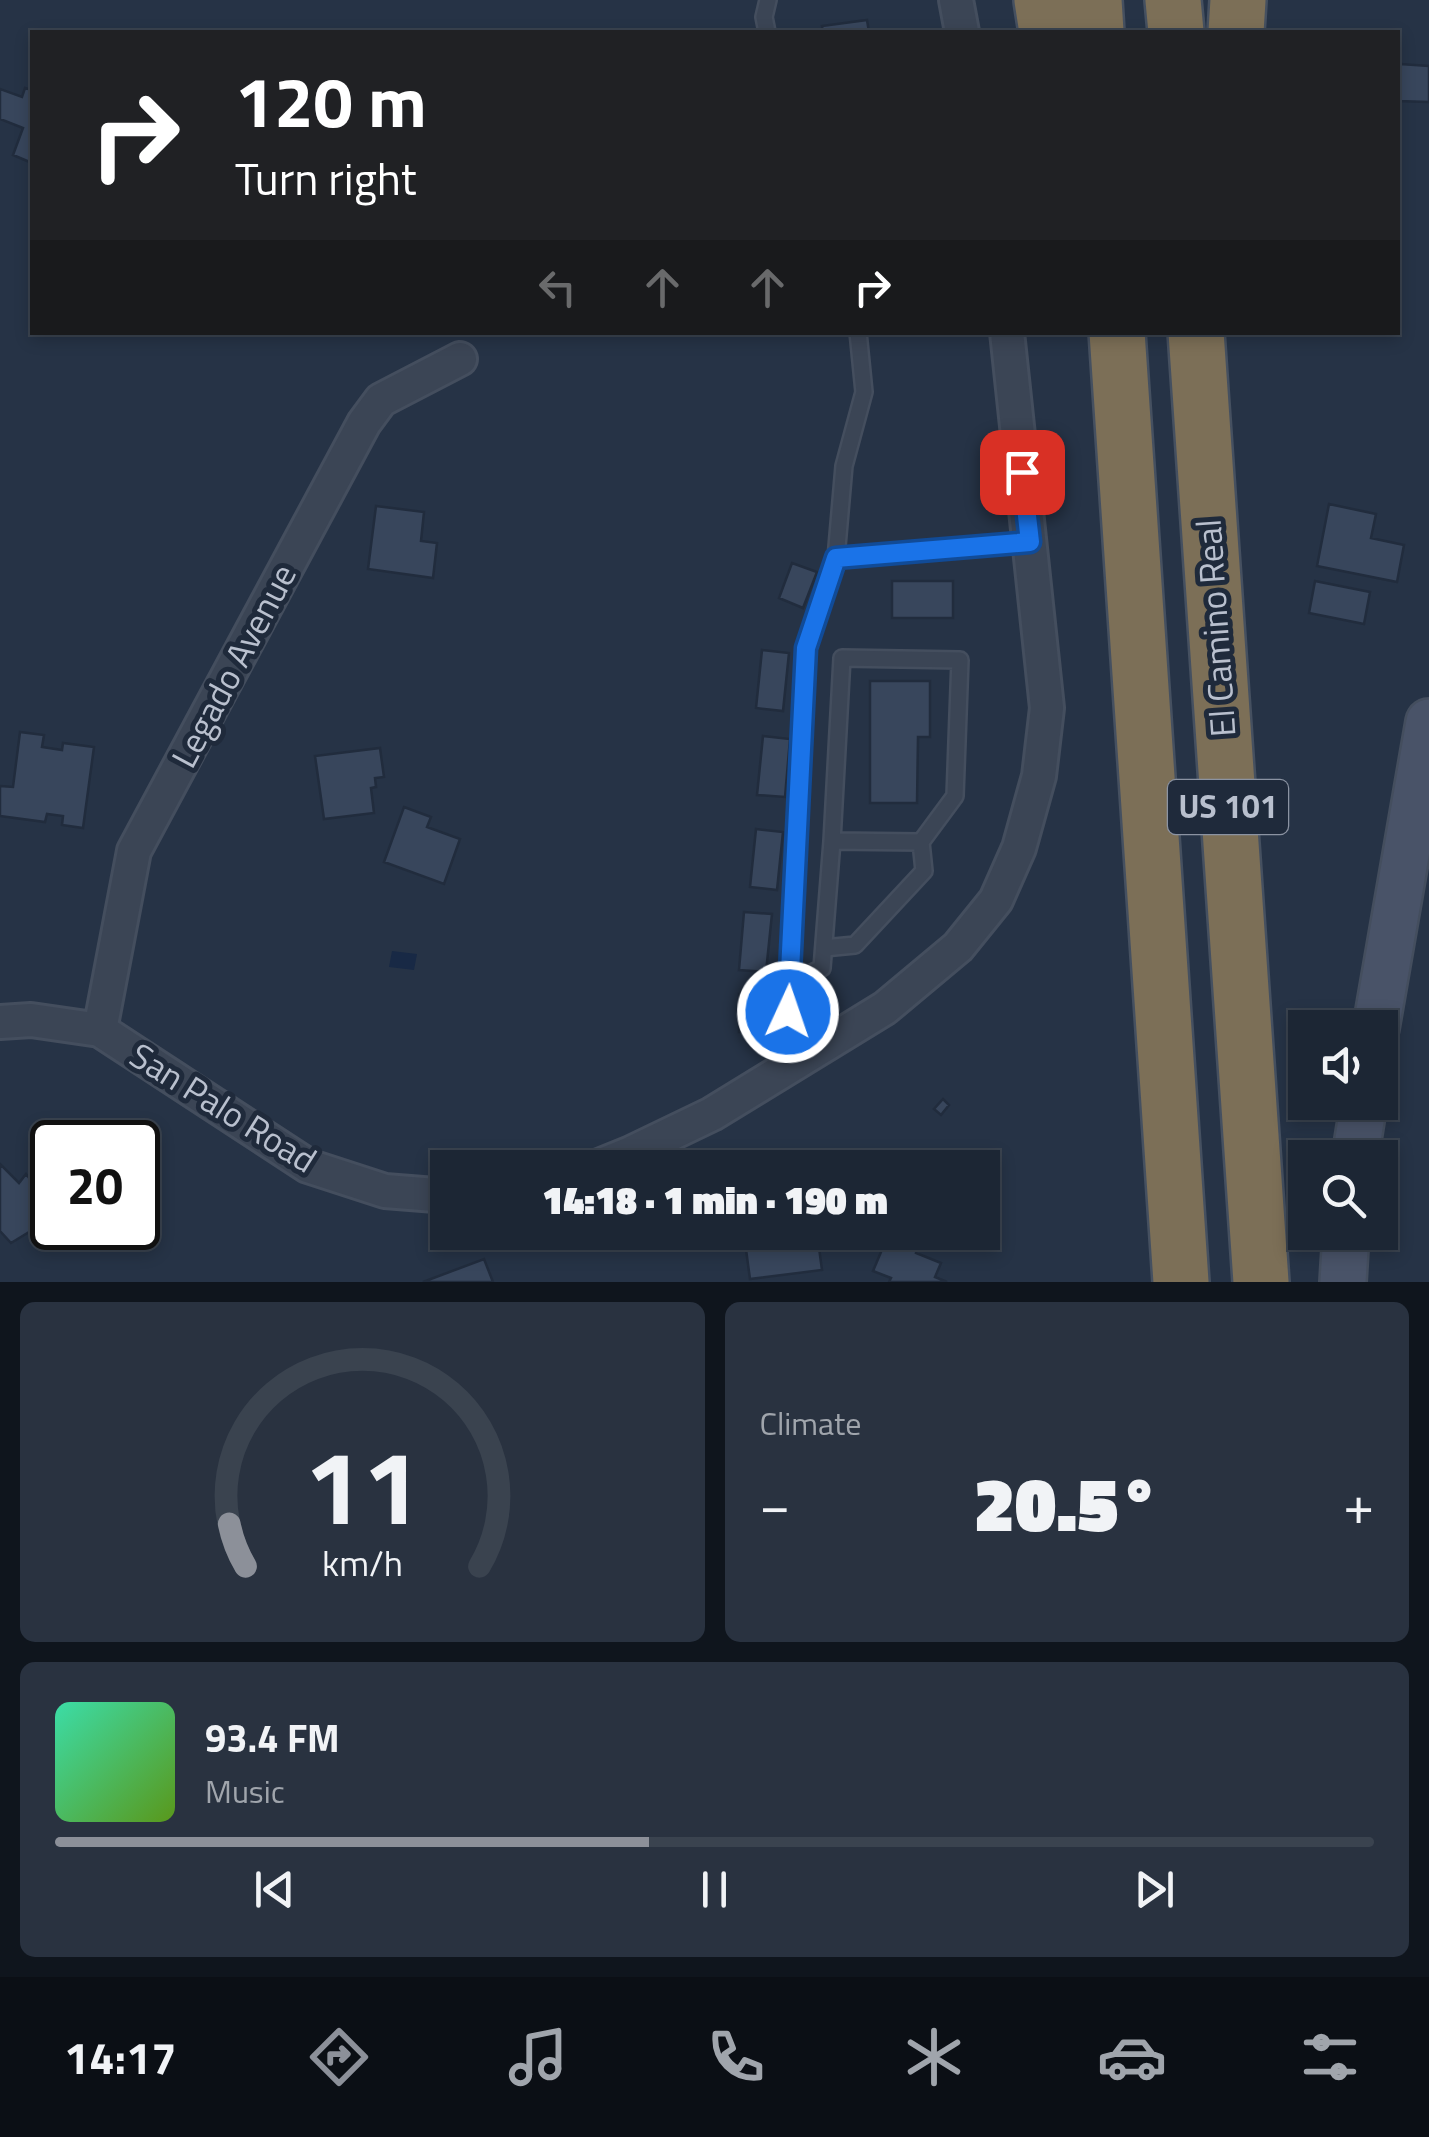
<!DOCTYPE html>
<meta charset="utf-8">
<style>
body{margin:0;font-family:"Titillium Web",sans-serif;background:#293240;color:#f1f3f6;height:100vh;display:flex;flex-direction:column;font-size:38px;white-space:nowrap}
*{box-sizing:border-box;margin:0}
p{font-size:32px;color:#a0a5ac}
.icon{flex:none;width:55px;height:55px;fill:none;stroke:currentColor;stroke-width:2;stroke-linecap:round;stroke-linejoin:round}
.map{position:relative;height:1282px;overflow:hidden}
.side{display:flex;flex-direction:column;gap:20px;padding:20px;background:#0f151d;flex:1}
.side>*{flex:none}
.guide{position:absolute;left:30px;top:30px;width:1370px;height:305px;border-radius:0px;box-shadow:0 5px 15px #0003,0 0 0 2px #3a434f;background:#202124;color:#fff;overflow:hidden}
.tools{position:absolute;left:1288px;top:1010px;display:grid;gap:20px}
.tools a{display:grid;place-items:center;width:110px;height:110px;border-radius:0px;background:#1c2634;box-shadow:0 5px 15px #0003,0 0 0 2px #3a434f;font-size:50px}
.speed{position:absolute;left:30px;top:1120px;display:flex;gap:20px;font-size:50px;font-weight:700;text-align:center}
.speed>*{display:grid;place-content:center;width:130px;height:130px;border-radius:50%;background:#1c2634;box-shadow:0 5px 15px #0003,0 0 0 2px #3a434f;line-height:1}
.speed .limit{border:5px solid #111;border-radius:15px;background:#fff;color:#111}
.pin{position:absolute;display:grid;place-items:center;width:85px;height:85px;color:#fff;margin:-42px;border-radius:20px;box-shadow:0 5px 15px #0006}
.me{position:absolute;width:110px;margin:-55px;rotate:3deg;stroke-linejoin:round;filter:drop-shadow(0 0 8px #0008)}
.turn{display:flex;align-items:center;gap:35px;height:210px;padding:0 40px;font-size:45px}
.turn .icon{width:130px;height:130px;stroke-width:2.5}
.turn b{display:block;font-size:70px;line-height:85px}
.lanes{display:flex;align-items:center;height:95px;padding:0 40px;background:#0003;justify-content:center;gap:50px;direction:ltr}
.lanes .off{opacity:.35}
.big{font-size:75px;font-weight:800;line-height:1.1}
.side .tile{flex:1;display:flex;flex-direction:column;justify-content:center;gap:15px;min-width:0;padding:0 35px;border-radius:15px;background:#293240}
.side .dial{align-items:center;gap:0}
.dial svg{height:260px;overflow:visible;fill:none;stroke:#3a434f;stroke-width:7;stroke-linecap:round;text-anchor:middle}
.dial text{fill:#f1f3f6;stroke:none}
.song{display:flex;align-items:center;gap:30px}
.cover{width:120px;height:120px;border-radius:15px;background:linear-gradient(135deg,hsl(160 70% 55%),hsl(90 70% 35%))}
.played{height:10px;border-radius:5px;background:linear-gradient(90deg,#8c9099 45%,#3a434f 45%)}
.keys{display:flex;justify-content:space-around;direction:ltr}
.heat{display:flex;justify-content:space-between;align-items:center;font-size:55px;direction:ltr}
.side .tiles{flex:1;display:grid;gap:20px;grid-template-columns:1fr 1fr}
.tile:last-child{grid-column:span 2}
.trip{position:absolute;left:430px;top:1150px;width:570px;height:100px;border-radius:0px;background:#1c2634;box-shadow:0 5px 15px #0003,0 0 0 2px #3a434f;font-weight:800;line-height:100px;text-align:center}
.menu{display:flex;height:160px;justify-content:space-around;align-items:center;background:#0b0f15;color:#a0a5ac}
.menu .icon{width:70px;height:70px}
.menu .active{color:#8c9099}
.menu b{font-size:45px;color:#f1f3f6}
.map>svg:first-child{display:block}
.water{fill:#182945}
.building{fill:#38465c;stroke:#212c3d;stroke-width:2.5}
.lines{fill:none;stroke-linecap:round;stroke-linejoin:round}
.lane-casing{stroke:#444e5e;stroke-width:20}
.street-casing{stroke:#444e5e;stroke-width:38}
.secondary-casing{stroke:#444e5e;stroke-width:50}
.highway-casing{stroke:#455060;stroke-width:60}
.lane{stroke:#3b4555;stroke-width:15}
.street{stroke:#3b4555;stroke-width:32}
.secondary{stroke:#495368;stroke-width:45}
.highway{stroke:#7c6f57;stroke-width:55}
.route-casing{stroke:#114b97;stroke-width:25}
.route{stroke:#1a73e8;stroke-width:18}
.labels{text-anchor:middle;stroke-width:10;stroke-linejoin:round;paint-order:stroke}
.shield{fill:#1f2a3b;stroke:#8b93a2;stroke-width:2.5}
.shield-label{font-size:32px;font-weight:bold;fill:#b9c0ce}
.street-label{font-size:35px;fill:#b9c0ce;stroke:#1f2a3b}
</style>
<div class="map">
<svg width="1429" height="1282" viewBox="0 0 1429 1282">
<rect width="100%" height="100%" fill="#263346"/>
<!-- water -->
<path class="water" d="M392,951L417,954L414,970L389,967Z"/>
<!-- building -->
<path class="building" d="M867,20L869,32H823L822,26Z
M1400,64L1429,66V102L1398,101Z
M25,88L32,90V163L13,155L23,128L0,119V89L22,97Z
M1329,504L1376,514L1371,538L1404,545L1397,582L1317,566Z
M376,506L424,512L421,541L437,543L433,578L368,569Z
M792,563L817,572L803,608L779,598Z
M892,581H953V618H892Z
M1315,581L1370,592L1364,624L1309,613Z
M762,650L789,653L783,711L756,708Z
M870,681H930V737H918L917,803H870Z
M20,732L44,735L42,747L62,750L63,743L94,747L83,828L62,825L63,816L47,814L45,822L0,816V786L13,787Z
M763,736L790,739L785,797L757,795Z
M380,748L384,777L375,778L376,787L371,788L374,813L324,819L315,756Z
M404,807L431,817L427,827L460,839L444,884L384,862Z
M756,829L783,832L777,890L750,887Z
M744,912L772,914L766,972L739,970Z
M739,994H766V1032H739Z
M943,1099L949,1105L941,1115L934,1109Z
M0,1164L19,1183L26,1174L52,1207V1218L11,1243L0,1231Z
M817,1233L822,1270L750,1279L745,1242Z
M889,1233L918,1245L916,1253L941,1263L935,1277L947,1282H889L891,1278L873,1271Z
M484,1259L493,1282H423Z"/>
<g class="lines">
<defs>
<path id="lane" d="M767,32L764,17L768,0
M836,558L844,466L864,392L858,332
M824,948L855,945L924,871L921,842
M790,983L822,968L832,841L921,842L955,796L960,660L842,658L832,841
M785,1068L806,648L836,558L1030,542"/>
<path id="street" d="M956,0L962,32
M0,1022L31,1020L100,1030L308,1166L385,1191L448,1196
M100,1030L134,851L364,423L381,400L460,359
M594,1168L631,1153L712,1114L885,1008L958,947L996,900L1019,848L1039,776L1047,708L1007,332"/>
<path id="secondary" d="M1376,1028L1429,722
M1355,1158L1364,1102
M1343,1282L1346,1232"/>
<path id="highway" d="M1042,0L1047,32
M1094,0L1096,32
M1173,0L1176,32
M1236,32L1238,0
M1117,332L1181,1282
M1196,332L1261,1282"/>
</defs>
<!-- lane casing -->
<use href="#lane" class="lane-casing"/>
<!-- street casing -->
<use href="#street" class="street-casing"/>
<!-- secondary casing -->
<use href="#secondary" class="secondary-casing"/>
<!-- highway casing -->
<use href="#highway" class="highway-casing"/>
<!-- lane -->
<use href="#lane" class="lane"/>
<!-- street -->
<use href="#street" class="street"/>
<!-- secondary -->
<use href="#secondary" class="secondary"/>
<!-- highway -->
<use href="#highway" class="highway"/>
</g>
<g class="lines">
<defs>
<path id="route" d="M788,1012L806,648L836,558L1030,542L1022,472"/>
</defs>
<!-- route casing -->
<use href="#route" class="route-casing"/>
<!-- route -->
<use href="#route" class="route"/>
</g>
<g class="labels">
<!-- shield labels -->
<rect class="shield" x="1168" y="780" width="120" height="54" rx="8"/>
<g class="shield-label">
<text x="1228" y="818">US 101</text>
</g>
<!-- street labels -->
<g class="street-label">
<text transform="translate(1216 628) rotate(-94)" y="12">El Camino Real</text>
<text transform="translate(234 666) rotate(-62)" y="12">Legado Avenue</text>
<text transform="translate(223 1108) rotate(32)" y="12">San Palo Road</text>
</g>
</g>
</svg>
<div class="tools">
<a><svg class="icon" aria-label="sound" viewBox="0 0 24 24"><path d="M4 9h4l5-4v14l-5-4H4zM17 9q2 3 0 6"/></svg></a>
<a><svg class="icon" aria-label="search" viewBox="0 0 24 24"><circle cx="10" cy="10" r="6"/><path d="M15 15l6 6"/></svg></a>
</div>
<div class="speed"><div class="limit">20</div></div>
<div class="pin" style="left:1022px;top:472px;background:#d93025"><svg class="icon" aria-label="arrive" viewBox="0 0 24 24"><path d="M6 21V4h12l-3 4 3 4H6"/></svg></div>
<svg class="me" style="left:788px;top:1012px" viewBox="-20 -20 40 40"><circle r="17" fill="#1a73e8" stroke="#fff" stroke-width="3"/><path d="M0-11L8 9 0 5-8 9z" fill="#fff"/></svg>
<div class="trip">14:18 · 1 min · 190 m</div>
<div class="guide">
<div class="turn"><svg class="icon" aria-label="right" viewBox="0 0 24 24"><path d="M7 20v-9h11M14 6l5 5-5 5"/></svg><div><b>120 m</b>Turn right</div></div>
<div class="lanes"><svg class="icon off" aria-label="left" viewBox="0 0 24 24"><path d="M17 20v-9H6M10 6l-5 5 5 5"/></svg><svg class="icon off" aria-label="ahead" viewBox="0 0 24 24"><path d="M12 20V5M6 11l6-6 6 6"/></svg><svg class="icon off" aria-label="ahead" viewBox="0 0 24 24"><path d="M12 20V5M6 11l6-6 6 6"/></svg><svg class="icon" aria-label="right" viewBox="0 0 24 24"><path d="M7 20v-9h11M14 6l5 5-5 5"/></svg></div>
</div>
</div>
<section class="side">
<div class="tiles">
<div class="tile dial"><svg viewBox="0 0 100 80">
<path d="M14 69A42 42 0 1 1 86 69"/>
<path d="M14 69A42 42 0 0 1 9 56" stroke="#8c9099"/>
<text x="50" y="56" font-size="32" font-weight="700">11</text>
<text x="50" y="72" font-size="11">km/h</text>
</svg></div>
<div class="tile"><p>Climate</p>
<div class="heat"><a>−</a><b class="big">20.5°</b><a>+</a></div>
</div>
<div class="tile">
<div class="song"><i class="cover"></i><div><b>93.4 FM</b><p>Music</p></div></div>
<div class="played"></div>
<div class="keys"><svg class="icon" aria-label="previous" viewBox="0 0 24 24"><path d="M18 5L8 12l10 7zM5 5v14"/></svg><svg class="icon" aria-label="pause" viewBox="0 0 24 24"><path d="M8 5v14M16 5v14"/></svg><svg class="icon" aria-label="next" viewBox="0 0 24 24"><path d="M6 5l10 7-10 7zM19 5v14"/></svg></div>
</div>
</div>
</section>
<nav class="menu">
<b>14:17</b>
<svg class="icon active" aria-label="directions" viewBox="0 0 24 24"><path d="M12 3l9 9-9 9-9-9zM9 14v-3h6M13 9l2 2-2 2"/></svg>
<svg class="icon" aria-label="music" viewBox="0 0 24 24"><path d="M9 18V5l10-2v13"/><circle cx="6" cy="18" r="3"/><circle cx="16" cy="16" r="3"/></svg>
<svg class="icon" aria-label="phone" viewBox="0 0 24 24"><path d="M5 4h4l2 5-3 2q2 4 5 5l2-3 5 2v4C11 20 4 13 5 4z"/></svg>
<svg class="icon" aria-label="climate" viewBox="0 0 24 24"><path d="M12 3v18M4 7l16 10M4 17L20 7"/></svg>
<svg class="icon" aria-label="car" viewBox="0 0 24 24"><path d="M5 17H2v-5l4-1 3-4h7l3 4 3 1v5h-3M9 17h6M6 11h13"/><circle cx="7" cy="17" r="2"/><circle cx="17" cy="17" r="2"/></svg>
<svg class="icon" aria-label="filters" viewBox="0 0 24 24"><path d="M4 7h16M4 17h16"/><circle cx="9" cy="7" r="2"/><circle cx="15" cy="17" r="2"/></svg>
</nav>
